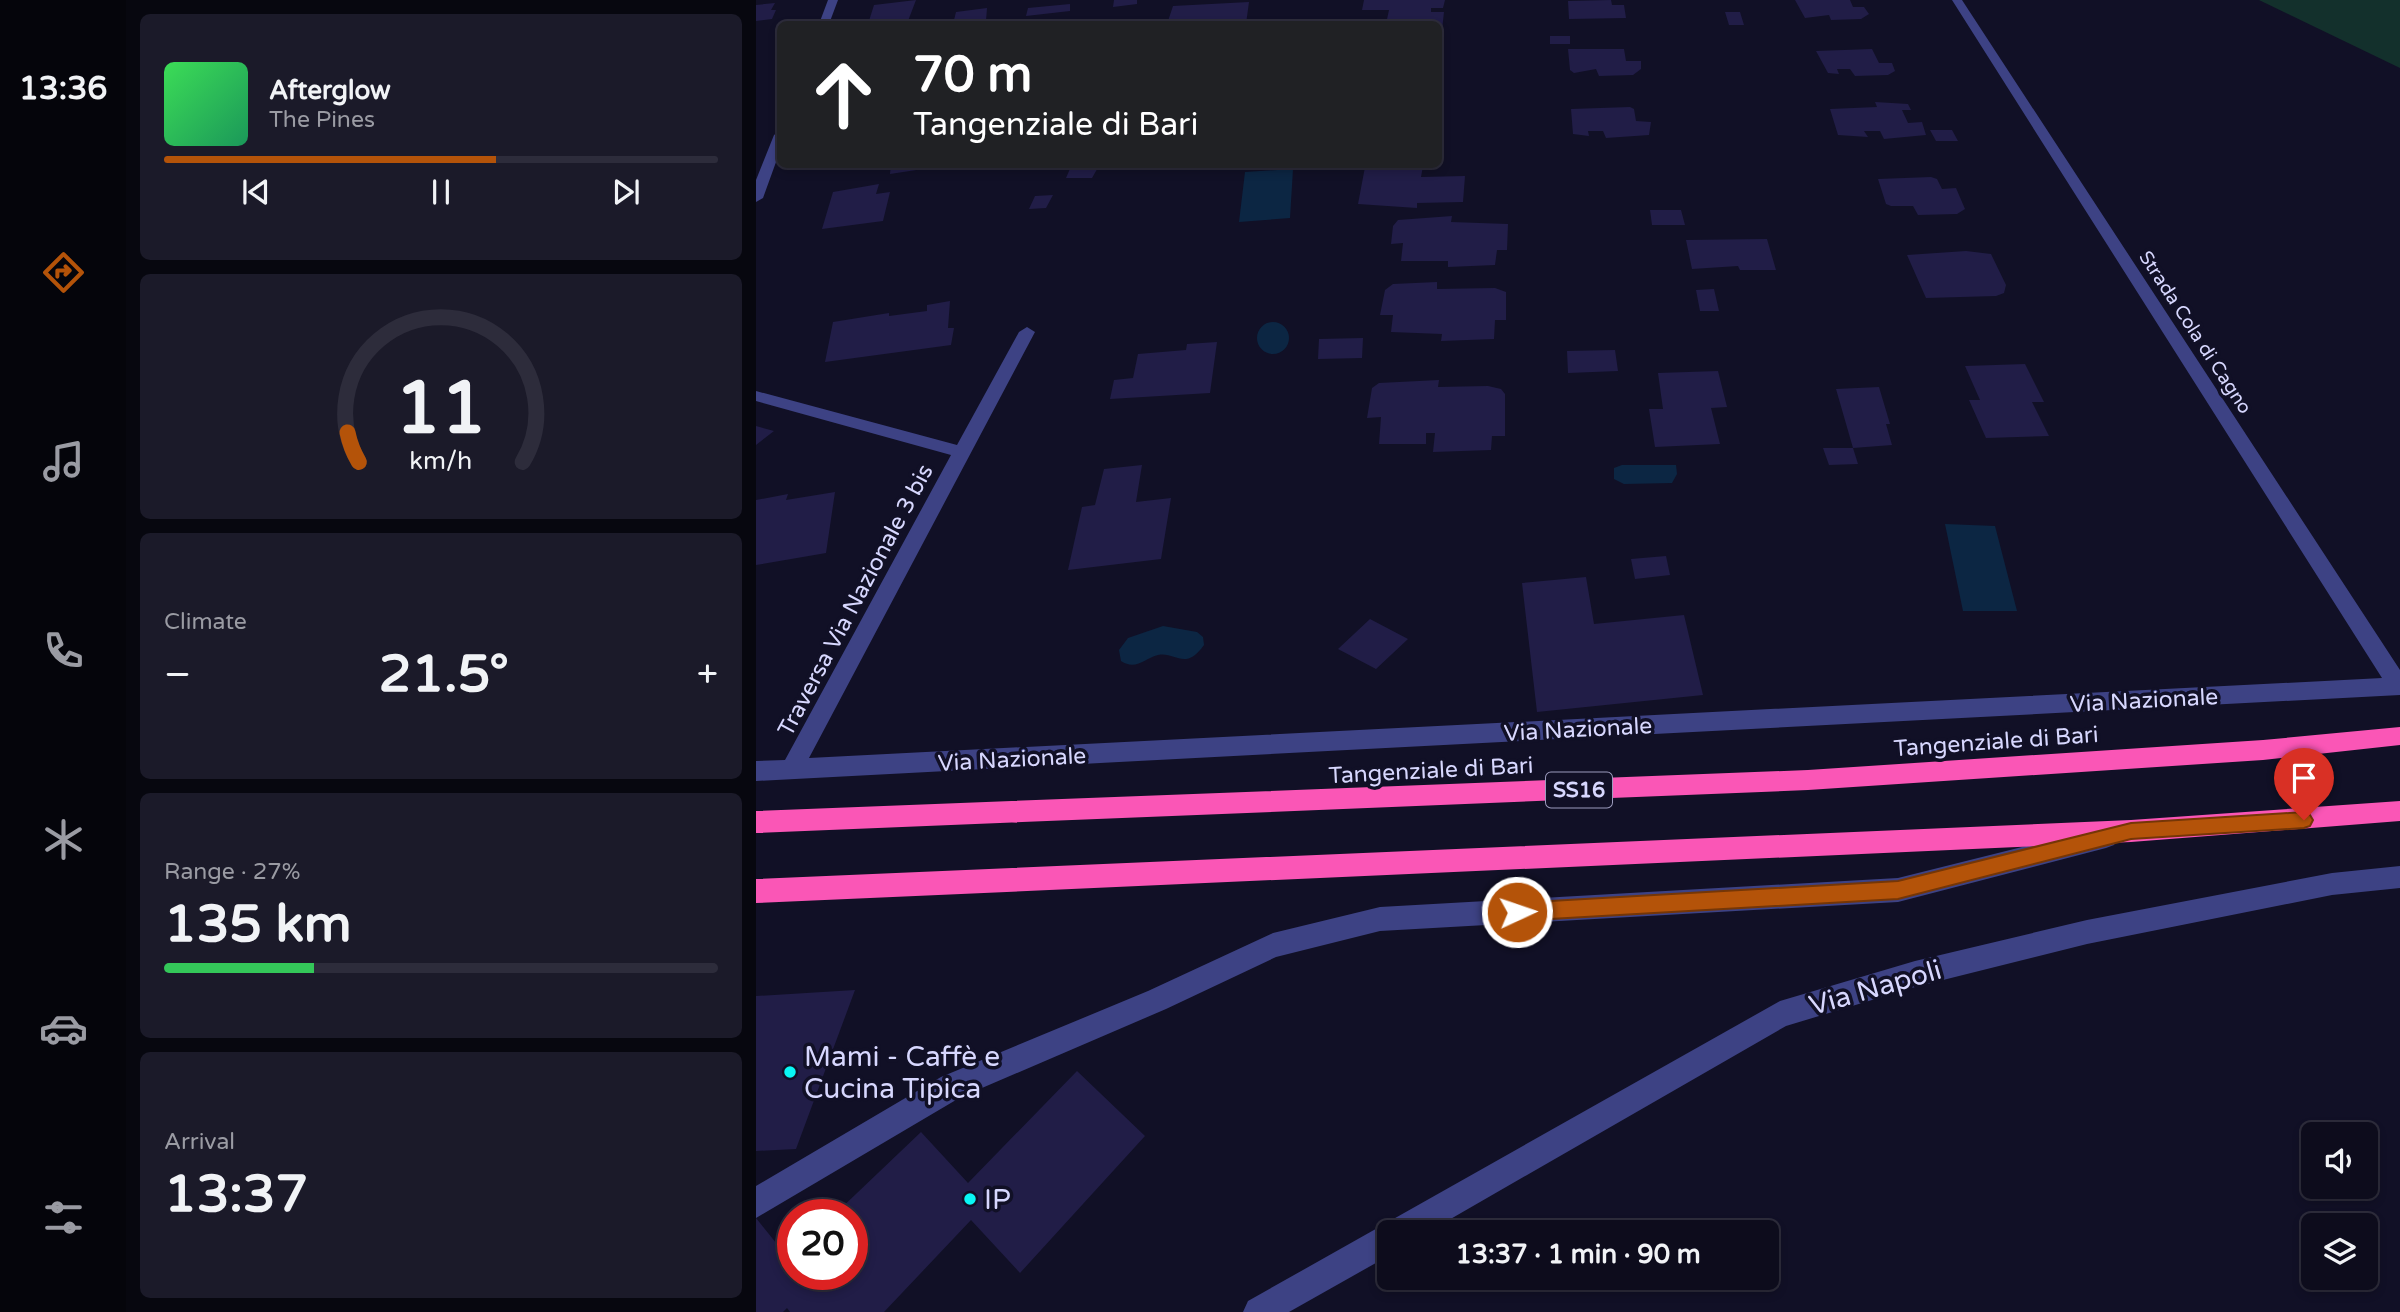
<!DOCTYPE html>
<meta charset="utf-8">
<style>
body{margin:0;font-family:"Varela Round",sans-serif;background:#1b1a29;color:#f1f3f6;height:100vh;display:flex;flex-direction:column;font-size:26px;white-space:nowrap}
*{box-sizing:border-box;margin:0}
p{font-size:23px;color:#9a9ba3}
.icon{flex:none;width:38px;height:38px;fill:none;stroke:currentColor;stroke-width:2;stroke-linecap:round;stroke-linejoin:round}
.map{position:relative;flex:1;overflow:hidden}
.panel{display:flex;flex-direction:column;gap:14px;padding:14px;background:#07070f;width:630px}
.panel>*{flex:none}
.banner{position:absolute;left:21px;top:21px;width:665px;height:147px;border-radius:10px;box-shadow:0 4px 10px #0003,0 0 0 2px #2d2c3b;background:#202124;color:#fff;overflow:hidden}
.buttons{position:absolute;left:1545px;top:1122px;display:grid;gap:14px}
.buttons a{display:grid;place-items:center;width:77px;height:77px;border-radius:10px;background:#0d0c1c;box-shadow:0 4px 10px #0003,0 0 0 2px #2d2c3b;font-size:35px}
.speed{position:absolute;left:21px;top:1199px;display:flex;gap:14px;font-size:35px;font-weight:700;text-align:center}
.speed>*{display:grid;place-content:center;width:91px;height:91px;border-radius:50%;background:#0d0c1c;box-shadow:0 4px 10px #0003,0 0 0 2px #2d2c3b;line-height:1}
.speed .limit{border:10px solid #d22;background:#fff;color:#111}
.pin{position:absolute;display:grid;place-items:center;width:60px;height:60px;color:#fff;margin:-72px -30px;border-radius:50% 50% 50% 0;rotate:-45deg;box-shadow:0 0 7px #0007}
.pin .icon{rotate:45deg}
.me{position:absolute;width:77px;margin:-38px;rotate:87deg;stroke-linejoin:round;filter:drop-shadow(0 0 5px #0008)}
.turn{display:flex;align-items:center;gap:24px;height:147px;padding:0 21px;font-size:32px}
.turn .icon{width:91px;height:91px;stroke-width:2.5}
.turn b{display:block;font-size:49px;line-height:60px}
.big{font-size:52px;font-weight:800;line-height:1.1}
.panel .tile{flex:1;display:flex;flex-direction:column;justify-content:center;gap:10px;min-width:0;padding:0 24px;border-radius:10px;background:#1b1a29}
.panel .dial{align-items:center;gap:0}
.dial svg{height:182px;overflow:visible;fill:none;stroke:#2d2c3b;stroke-width:7;stroke-linecap:round;text-anchor:middle}
.dial text{fill:#f1f3f6;stroke:none}
.song{display:flex;align-items:center;gap:21px}
.cover{width:84px;height:84px;border-radius:10px;background:linear-gradient(135deg,hsl(130 70% 55%),hsl(150 70% 35%))}
.played{height:7px;border-radius:4px;background:linear-gradient(90deg,#b45309 60%,#2d2c3b 60%)}
.keys{display:flex;justify-content:space-around;direction:ltr}
.heat{display:flex;justify-content:space-between;align-items:center;font-size:38px;direction:ltr}
.charge{height:10px;border-radius:5px;background:linear-gradient(90deg,#34c759 27%,#2d2c3b 0)}
.trip{position:absolute;left:621px;top:1220px;width:402px;height:70px;border-radius:10px;background:#0d0c1c;box-shadow:0 4px 10px #0003,0 0 0 2px #2d2c3b;font-weight:800;line-height:70px;text-align:center}
main{display:flex;flex:1;min-height:0}
.tab-bar{display:flex;flex-direction:column;width:126px;justify-content:space-around;align-items:center;background:#05050b;color:#9a9ba3}
.tab-bar .icon{width:49px;height:49px}
.tab-bar .current{color:#b45309}
.tab-bar b{font-size:32px;color:#f1f3f6}
.map>svg:first-child{display:block}
.green{fill:#13302c}
.water{fill:#0c2643}
.building{fill:#211d47}
.lines{fill:none;stroke-linecap:round;stroke-linejoin:round}
.minor{fill:#3d4284;fill-rule:evenodd}
.highway{fill:#fa56b6;fill-rule:evenodd}
.route{fill:#b45309;stroke:#753606;stroke-width:2}
.poi-dot{fill:#09f7f5;stroke:#111026;stroke-width:2.5}
.labels{text-anchor:middle;stroke-width:7;stroke-linejoin:round;paint-order:stroke}
.far-street-label{font-size:19px;fill:#d7d7fe;stroke:#111026}
.shield{fill:#111026;stroke:#9c9bbd;stroke-width:2}
.shield-label{font-size:21px;font-weight:bold;fill:#d7d7fe}
.street-label{font-size:23px;fill:#d7d7fe;stroke:#111026}
.near-street-label{font-size:28px;fill:#d7d7fe;stroke:#111026}
.near-poi-label{font-size:28px;fill:#d7d7fe;stroke:#111026;text-anchor:start}
</style>
<main>
<nav class="tab-bar">
<b>13:36</b>
<svg class="icon current" aria-label="directions" viewBox="0 0 24 24"><path d="M12 3l9 9-9 9-9-9zM9 14v-3h6M13 9l2 2-2 2"/></svg>
<svg class="icon" aria-label="music" viewBox="0 0 24 24"><path d="M9 18V5l10-2v13"/><circle cx="6" cy="18" r="3"/><circle cx="16" cy="16" r="3"/></svg>
<svg class="icon" aria-label="phone" viewBox="0 0 24 24"><path d="M5 4h4l2 5-3 2q2 4 5 5l2-3 5 2v4C11 20 4 13 5 4z"/></svg>
<svg class="icon" aria-label="climate" viewBox="0 0 24 24"><path d="M12 3v18M4 7l16 10M4 17L20 7"/></svg>
<svg class="icon" aria-label="car" viewBox="0 0 24 24"><path d="M5 17H2v-5l4-1 3-4h7l3 4 3 1v5h-3M9 17h6M6 11h13"/><circle cx="7" cy="17" r="2"/><circle cx="17" cy="17" r="2"/></svg>
<svg class="icon" aria-label="filters" viewBox="0 0 24 24"><path d="M4 7h16M4 17h16"/><circle cx="9" cy="7" r="2"/><circle cx="15" cy="17" r="2"/></svg>
</nav>
<section class="panel">
<div class="tile">
<div class="song"><i class="cover"></i><div><b>Afterglow</b><p>The Pines</p></div></div>
<div class="played"></div>
<div class="keys"><svg class="icon" aria-label="previous" viewBox="0 0 24 24"><path d="M18 5L8 12l10 7zM5 5v14"/></svg><svg class="icon" aria-label="pause" viewBox="0 0 24 24"><path d="M8 5v14M16 5v14"/></svg><svg class="icon" aria-label="next" viewBox="0 0 24 24"><path d="M6 5l10 7-10 7zM19 5v14"/></svg></div>
</div>
<div class="tile dial"><svg viewBox="0 0 100 80">
<path d="M14 69A42 42 0 1 1 86 69"/>
<path d="M14 69A42 42 0 0 1 9 56" stroke="#b45309"/>
<text x="50" y="56" font-size="32" font-weight="700">11</text>
<text x="50" y="72" font-size="11">km/h</text>
</svg></div>
<div class="tile"><p>Climate</p>
<div class="heat"><a>−</a><b class="big">21.5°</b><a>+</a></div>
</div>
<div class="tile"><p>Range · 27%</p><b class="big">135 km</b><div class="charge"></div></div>
<div class="tile"><p>Arrival</p><b class="big">13:37</b></div>
</section>
<div class="map">
<svg width="1644" height="1312" viewBox="0 0 1644 1312">
<rect width="100%" height="100%" fill="#111026"/>
<!-- green -->
<path class="green" d="M1503,0H1644V68Z"/>
<!-- water -->
<path class="water" d="M537,169L534,218L483,222L489,172Z
M501 338a16 16 0 1 1 32 0a16 16 0 1 1-32 0Z
M866,465H920L921,474L916,483L868,484L858,479V468Z
M1189,524L1239,526L1261,611H1207Z
M407,626L441,632L447,637L448,645C429,672 419,651 402,655C389,658 380,671 365,661L363,650L372,638Z"/>
<!-- building -->
<path class="building" d="M160,0L152,21H156V24H112L118,5Z
M358,0H381V4L357,7Z
M608,0H689L687,8H675V12H688L686,30H682V24H630L633,10H606Z
M855,0L856,5H868L870,18L813,19L812,1Z
M1039,0H1094L1097,7H1108L1113,14L1105,19L1075,20L1073,15L1049,18Z
M493,2L490,24H411L417,6Z
M19,3L15,10H20L16,19L0,21V5Z
M314,4V11L270,16L272,8Z
M231,8L230,21L197,24L200,12Z
M969,12H984L988,25H973Z
M794,36H814V44H794Z
M812,49H868L870,61H885V69L877,75L843,76L840,69L818,73L814,70Z
M1116,49L1123,63H1136L1139,71L1132,75L1099,76L1094,69H1081L1083,74L1072,73L1060,51Z
M1119,102L1152,104L1155,110H1146L1152,123L1166,122L1170,135L1128,139L1124,131H1108L1112,137L1082,135L1074,109L1121,107Z
M874,107L878,109L880,121L895,122L893,135L850,138L847,131H832L833,136L817,134L815,109Z
M1174,130H1196L1202,141H1180Z
M135,164H168L167,169L134,174Z
M316,164H344L336,178H310Z
M667,166L665,177L709,176L707,202L661,203V208L602,204L609,167Z
M1175,177L1181,179L1186,189L1200,188L1209,209L1201,214L1162,215L1157,206H1135L1130,204L1122,179Z
M123,184L120,194L134,192L127,221L66,229L77,192Z
M297,195L290,208L273,209L279,196Z
M894,210H925L929,225H896Z
M696,216L695,222L752,224L751,250H741L739,265L692,267V261H645L647,243L635,244L637,226L642,220Z
M1011,239L1020,270H984L982,266L936,269L930,240Z
M1210,251L1235,254L1250,285L1248,293L1240,296L1170,298L1151,255Z
M681,282V289L739,288L750,292V320H739L738,339L685,341L686,334L635,332L637,315H624L629,290L637,284Z
M958,289L963,311H944L940,290Z
M194,301L192,328H198L195,345L69,362L77,322L133,313V316L171,311V305Z
M607,338L606,358L562,359L563,339Z
M461,342L454,393L354,399L358,380L377,378L382,354L430,350L431,344Z
M859,350L862,371L812,373L811,351Z
M1269,364L1288,402H1276L1293,436L1230,438L1213,400H1224L1209,366Z
M962,371L971,407L955,408L964,444L899,447L893,409H907L902,373Z
M683,380L682,387L732,386L745,389L749,394V436H736L735,450L677,452L679,433H670V444H623L625,417L611,418L616,388L623,383Z
M1123,387L1134,424H1130L1136,445L1097,448L1080,389Z
M0,426L18,431L0,445Z
M1067,448H1097L1102,464L1073,465Z
M386,465L380,502L415,498L405,559L312,570L326,507L339,505L348,469Z
M79,492L70,553L0,565V500L32,494L30,500Z
M910,556L914,575L879,579L875,559Z
M830,577L838,624L928,615L947,695L781,712L766,583Z
M614,619L652,639L620,669L582,649Z
M99,990L40,1149L0,1151V996Z
M321,1071L389,1136L264,1273L215,1220L128,1312H34L31,1308L27,1312H0V1218L33,1259L37,1255V1274H96V1214H79L165,1132L212,1183Z"/>
<g class="lines">
<!-- minor -->
<path class="minor" d="M72,0H82L73,24H63Z
M1196,0H1206L1644,670V695L0,781V761L29,760L195,455L0,401V391L201,445L263,332L271,327L279,332L53,758L1626,678Z
M24,131V151L7,198L0,202V180L18,135Z
M1350,826L1358,829L1362,837L1358,845L1350,848L1142,902L624,931L520,957L410,1009L205,1097L0,1218V1186L185,1077L392,991L517,933L624,907L1142,878Z
M1644,866V888L1576,895L1331,944L1159,987L1030,1026L672,1232H634V1255L533,1312H487L492,1301L1024,1001L1159,961L1331,920L1576,873Z"/>
<!-- highway -->
<path class="highway" d="M1644,727V745L1507,760L1052,790L0,833V811L1052,770L1507,740Z
M1644,801V821L1375,842L0,903V879L1375,820Z"/>
</g>
<!-- route -->
<path class="route" d="M1548,812L1554,815L1557,820L1554,826L1548,828L1375,839L1142,899L761,921L754,918L751,912L754,905L761,903L1142,881L1375,823Z"/>
<!-- markers -->
<g class="poi-dot">
<circle cx="34" cy="1072" r="7"/>
<circle cx="214" cy="1199" r="7"/>
</g>
<g class="labels">
<!-- far-street labels -->
<g class="far-street-label">
<text transform="translate(1440 332) rotate(57)" y="7">Strada Cola di Cagno</text>
</g>
<!-- shield labels -->
<rect class="shield" x="790" y="772.5" width="66" height="35" rx="5"/>
<g class="shield-label">
<text x="823" y="797">SS16</text>
</g>
<!-- street labels -->
<g class="street-label">
<text transform="translate(99 600) rotate(-62)" y="8">Traversa Via Nazionale 3 bis</text>
<text transform="translate(1388 700) rotate(-3)" y="8">Via Nazionale</text>
<text transform="translate(822 729) rotate(-3)" y="8">Via Nazionale</text>
<text transform="translate(1240 741) rotate(-4)" y="8">Tangenziale di Bari</text>
<text transform="translate(256 759) rotate(-3)" y="8">Via Nazionale</text>
<text transform="translate(675 770) rotate(-3)" y="8">Tangenziale di Bari</text>
</g>
<!-- near-street labels -->
<g class="near-street-label">
<text transform="translate(1119 987) rotate(-16)" y="10">Via Napoli</text>
</g>
<!-- near-poi labels -->
<g class="near-poi-label">
<text x="48" y="1066">Mami - Caffè e<tspan x="48" dy="32">Cucina Tipica</tspan></text>
<text x="228" y="1209">IP</text>
</g>
</g>
</svg>
<div class="buttons">
<a><svg class="icon" aria-label="sound" viewBox="0 0 24 24"><path d="M4 9h4l5-4v14l-5-4H4zM17 9q2 3 0 6"/></svg></a>
<a><svg class="icon" aria-label="layers" viewBox="0 0 24 24"><path d="M12 4l9 5-9 5-9-5zM3 14l9 5 9-5"/></svg></a>
</div>
<div class="speed"><div class="limit">20</div></div>
<div class="pin" style="left:1548px;top:820px;background:#d93025"><svg class="icon" aria-label="arrive" viewBox="0 0 24 24"><path d="M6 21V4h12l-3 4 3 4H6"/></svg></div>
<svg class="me" style="left:761px;top:912px" viewBox="-20 -20 40 40"><circle r="17" fill="#b45309" stroke="#fff" stroke-width="3"/><path d="M0-11L8 9 0 5-8 9z" fill="#fff"/></svg>
<div class="trip">13:37 · 1 min · 90 m</div>
<div class="banner">
<div class="turn"><svg class="icon" aria-label="ahead" viewBox="0 0 24 24"><path d="M12 20V5M6 11l6-6 6 6"/></svg><div><b>70 m</b>Tangenziale di Bari</div></div>
</div>
</div>
</main>
